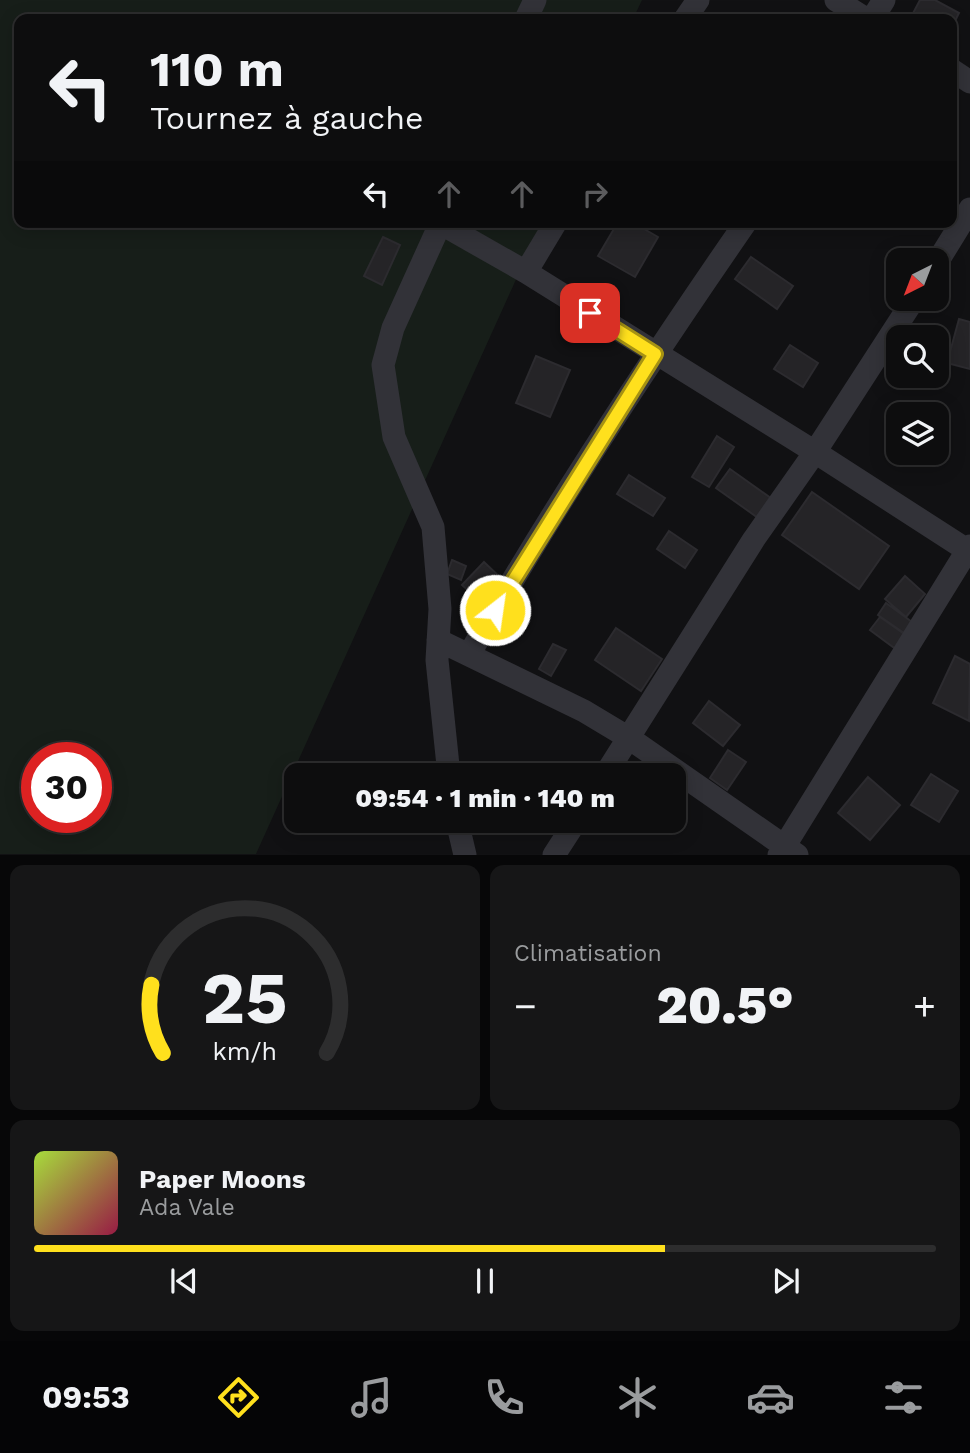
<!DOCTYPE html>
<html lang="fr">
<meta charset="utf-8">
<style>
body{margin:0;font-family:"Work Sans",sans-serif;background:#161617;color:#f1f3f6;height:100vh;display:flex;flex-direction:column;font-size:26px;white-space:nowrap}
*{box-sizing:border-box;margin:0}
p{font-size:23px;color:#9a9c9e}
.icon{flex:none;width:38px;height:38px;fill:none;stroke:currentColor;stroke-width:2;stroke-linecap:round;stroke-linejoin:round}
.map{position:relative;height:855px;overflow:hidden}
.side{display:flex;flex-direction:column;gap:10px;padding:10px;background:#070708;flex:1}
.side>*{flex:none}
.hud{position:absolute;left:14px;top:14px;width:943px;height:214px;border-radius:14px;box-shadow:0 4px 18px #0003,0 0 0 2px #2d2d2e;background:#0d0d0e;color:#f1f3f6;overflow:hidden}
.needle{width:46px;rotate:222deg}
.buttons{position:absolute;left:886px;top:248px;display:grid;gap:14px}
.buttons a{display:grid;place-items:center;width:63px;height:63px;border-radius:14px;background:#0d0d0e;box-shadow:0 4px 18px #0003,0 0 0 2px #2d2d2e;font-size:35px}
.speed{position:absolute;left:21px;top:742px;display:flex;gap:14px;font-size:35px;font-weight:700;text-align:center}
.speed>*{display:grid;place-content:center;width:91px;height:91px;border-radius:50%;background:#0d0d0e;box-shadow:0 4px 18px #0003,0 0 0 2px #2d2d2e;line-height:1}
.speed .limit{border:10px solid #d22;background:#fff;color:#111}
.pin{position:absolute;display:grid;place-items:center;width:60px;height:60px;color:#fff;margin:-30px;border-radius:14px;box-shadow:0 4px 10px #0006}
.me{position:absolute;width:77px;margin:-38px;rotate:30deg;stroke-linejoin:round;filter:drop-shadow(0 0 5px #0008)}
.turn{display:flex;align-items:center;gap:24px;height:147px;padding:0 21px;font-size:32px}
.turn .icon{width:91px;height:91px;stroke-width:2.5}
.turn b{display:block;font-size:49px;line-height:60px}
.lanes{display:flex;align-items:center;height:66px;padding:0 21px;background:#0003;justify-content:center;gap:35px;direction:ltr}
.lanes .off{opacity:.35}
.big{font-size:52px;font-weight:800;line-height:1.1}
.side .widget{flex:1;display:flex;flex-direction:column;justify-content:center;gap:10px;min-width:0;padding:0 24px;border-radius:14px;background:#161617}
.side .dial{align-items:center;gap:0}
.dial svg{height:182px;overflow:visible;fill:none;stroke:#2d2d2e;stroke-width:7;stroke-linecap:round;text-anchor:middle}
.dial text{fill:#f1f3f6;stroke:none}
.song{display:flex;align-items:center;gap:21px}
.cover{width:84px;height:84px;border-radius:10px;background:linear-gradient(135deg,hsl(80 70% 55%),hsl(340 70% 35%))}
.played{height:7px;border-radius:4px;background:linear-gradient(90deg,#ffe01d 70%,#2d2d2e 70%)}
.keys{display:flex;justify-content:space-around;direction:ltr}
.heat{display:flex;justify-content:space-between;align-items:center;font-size:38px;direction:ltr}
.side .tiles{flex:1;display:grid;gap:10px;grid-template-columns:1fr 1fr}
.widget:last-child{grid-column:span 2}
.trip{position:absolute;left:284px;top:763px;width:402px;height:70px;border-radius:14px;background:#0d0d0e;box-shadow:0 4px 18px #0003,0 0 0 2px #2d2d2e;font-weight:800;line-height:70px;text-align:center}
.dock{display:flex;height:112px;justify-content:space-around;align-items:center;background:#050506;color:#9a9c9e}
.dock .icon{width:49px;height:49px}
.dock .current{color:#ffe01d}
.dock b{font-size:32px;color:#f1f3f6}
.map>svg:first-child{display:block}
.green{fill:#171e19;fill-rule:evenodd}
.building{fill:#252427;stroke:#2c2b2f;stroke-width:2}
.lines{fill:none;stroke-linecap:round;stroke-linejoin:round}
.minor{stroke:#323238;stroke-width:23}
.route-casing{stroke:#a69213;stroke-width:18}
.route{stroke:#ffe01d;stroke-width:12}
</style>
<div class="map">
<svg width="970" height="855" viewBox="0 0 970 855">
<rect width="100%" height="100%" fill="#111113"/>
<!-- green -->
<path class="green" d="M0,0H642L633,19H19V222H542L256,854H0ZM37,758H96V817H37Z"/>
<!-- building -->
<path class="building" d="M920,0H935L959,13L952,27V19H910Z
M618,222H632L658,237L635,277L598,256Z
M383,237L400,245L382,285L364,276Z
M751,257L793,286L777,309L735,279Z
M959,319L970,322V369L947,363Z
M790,345L818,363L803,387L774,369Z
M536,356L570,370L550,417L516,403Z
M717,436L734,447L709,487L692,477Z
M730,469L775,501L761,520L716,488Z
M629,475L665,498L653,516L617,494Z
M812,492L889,546L859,589L782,535Z
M669,531L697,550L685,568L657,549Z
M452,560L466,566L461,580L447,574Z
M484,562L502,579L481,602L462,585Z
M905,576L925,594L906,617L885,599Z
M886,603L912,622L904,633L878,615Z
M880,617L907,636L897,650L870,630Z
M616,628L662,659L641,691L595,660Z
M553,644L566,650L551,676L539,669Z
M955,656L970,664L969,721L933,703Z
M709,701L740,725L723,746L693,723Z
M728,750L746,762L727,790L710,778Z
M931,774L958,791L939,822L911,805Z
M868,777L900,805L870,840L838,813Z"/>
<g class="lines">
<!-- minor -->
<path class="minor" d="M836,0L866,19
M526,19L535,0
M685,19L698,0
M872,19L884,0
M952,70L970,82
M441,222L393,328L383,365L394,437L433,527L440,609L437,660L449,775
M440,223L526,272L815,452L970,552
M936,264L970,209
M526,272L556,222
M438,640L584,711L629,738L797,855
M470,653C555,505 649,362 746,222
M605,775L754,539L815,452L914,299
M457,821L465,855
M554,855L576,821
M779,855L970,546"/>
</g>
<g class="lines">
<defs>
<path id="route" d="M495,610L655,354L590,313"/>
</defs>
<!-- route casing -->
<use href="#route" class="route-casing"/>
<!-- route -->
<use href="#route" class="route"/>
</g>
</svg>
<div class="buttons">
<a><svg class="needle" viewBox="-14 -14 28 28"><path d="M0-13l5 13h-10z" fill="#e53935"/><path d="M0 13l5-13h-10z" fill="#9a9c9e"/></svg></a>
<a><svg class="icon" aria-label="search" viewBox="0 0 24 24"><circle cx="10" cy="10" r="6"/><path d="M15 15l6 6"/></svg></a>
<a><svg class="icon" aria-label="layers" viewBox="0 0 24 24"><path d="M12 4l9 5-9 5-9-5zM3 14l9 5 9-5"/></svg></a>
</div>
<div class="speed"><div class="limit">30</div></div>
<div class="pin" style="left:590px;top:313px;background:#d93025"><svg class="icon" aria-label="arrive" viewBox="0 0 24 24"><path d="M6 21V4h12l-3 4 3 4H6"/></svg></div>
<svg class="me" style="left:495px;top:610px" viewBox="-20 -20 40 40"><circle r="17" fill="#ffe01d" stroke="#fff" stroke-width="3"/><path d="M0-11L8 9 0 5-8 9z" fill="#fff"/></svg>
<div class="trip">09:54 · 1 min · 140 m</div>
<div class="hud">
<div class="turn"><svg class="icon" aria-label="left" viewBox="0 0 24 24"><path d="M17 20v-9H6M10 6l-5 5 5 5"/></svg><div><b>110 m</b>Tournez à gauche</div></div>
<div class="lanes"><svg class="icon" aria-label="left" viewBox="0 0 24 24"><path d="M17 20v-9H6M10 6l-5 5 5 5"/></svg><svg class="icon off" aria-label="ahead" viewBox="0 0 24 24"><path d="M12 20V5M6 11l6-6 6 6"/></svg><svg class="icon off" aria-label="ahead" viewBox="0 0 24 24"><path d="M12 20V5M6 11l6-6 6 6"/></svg><svg class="icon off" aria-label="right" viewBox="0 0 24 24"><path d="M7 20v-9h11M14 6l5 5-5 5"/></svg></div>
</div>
</div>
<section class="side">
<div class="tiles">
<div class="widget dial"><svg viewBox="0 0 100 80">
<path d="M14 69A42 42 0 1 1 86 69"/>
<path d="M14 69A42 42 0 0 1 9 39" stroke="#ffe01d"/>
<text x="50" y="56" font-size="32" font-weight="700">25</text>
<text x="50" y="72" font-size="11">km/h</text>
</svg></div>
<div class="widget"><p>Climatisation</p>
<div class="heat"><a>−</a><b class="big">20.5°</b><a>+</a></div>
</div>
<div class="widget">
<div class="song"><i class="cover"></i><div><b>Paper Moons</b><p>Ada Vale</p></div></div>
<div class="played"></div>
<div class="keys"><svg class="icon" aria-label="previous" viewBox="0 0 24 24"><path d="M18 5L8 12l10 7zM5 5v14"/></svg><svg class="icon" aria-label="pause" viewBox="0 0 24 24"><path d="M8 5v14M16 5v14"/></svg><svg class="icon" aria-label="next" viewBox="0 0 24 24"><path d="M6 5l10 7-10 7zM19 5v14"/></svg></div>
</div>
</div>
</section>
<nav class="dock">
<b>09:53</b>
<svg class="icon current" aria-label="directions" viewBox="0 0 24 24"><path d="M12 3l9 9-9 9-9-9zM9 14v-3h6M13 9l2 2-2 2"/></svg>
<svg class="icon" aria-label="music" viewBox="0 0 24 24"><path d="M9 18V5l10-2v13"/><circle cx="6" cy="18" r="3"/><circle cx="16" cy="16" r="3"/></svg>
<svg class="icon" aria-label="phone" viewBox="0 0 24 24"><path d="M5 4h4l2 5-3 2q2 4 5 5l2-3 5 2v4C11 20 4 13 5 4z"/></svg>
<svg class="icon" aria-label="climate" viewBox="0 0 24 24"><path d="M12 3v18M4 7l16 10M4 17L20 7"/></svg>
<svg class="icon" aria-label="car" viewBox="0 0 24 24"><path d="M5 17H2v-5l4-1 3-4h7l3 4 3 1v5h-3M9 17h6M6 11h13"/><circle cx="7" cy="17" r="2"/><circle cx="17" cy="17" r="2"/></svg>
<svg class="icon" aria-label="filters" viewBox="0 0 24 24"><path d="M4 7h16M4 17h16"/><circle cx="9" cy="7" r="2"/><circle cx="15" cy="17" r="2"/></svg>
</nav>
